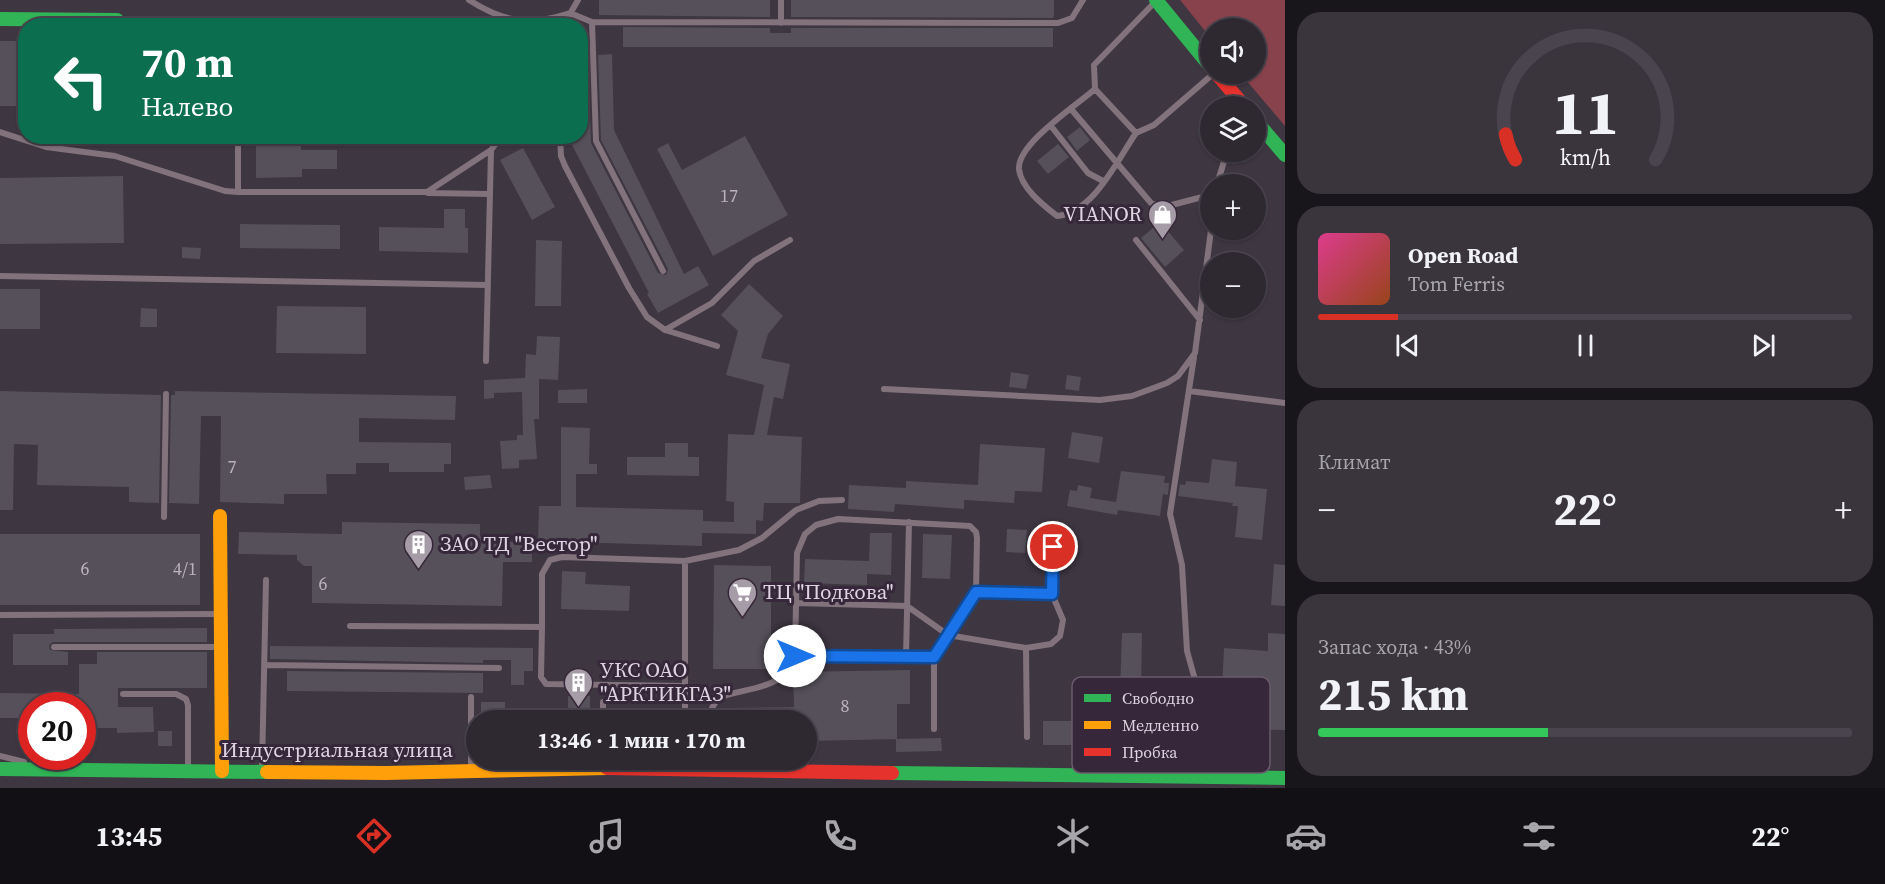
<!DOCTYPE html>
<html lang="ru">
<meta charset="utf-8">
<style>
body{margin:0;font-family:"Source Serif 4",serif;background:#3a343d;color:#f1f3f6;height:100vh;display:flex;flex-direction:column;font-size:22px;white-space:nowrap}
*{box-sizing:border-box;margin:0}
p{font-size:20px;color:#a7a6ab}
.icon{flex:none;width:33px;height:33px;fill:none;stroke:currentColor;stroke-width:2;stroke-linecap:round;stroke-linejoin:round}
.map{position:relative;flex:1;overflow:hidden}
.drawer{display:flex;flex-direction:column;gap:12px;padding:12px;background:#19161b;width:600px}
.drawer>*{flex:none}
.top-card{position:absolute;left:18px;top:18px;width:570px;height:126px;border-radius:24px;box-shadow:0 2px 4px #0004,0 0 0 2px #49444d;background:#0b6e4f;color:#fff;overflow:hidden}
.fabs{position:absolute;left:1200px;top:18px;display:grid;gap:12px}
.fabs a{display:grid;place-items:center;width:66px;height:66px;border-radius:50%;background:#2e2831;box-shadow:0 2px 4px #0004,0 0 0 2px #49444d;font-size:30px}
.speed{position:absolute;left:18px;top:692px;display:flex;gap:12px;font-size:30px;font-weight:700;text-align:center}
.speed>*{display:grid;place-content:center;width:78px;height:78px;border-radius:50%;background:#2e2831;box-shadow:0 2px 4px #0004,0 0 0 2px #49444d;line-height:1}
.speed .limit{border:9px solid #d22;background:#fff;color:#111}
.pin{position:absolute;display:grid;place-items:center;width:51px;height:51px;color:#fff;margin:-26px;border:3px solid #fff;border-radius:50%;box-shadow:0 2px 6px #0007}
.me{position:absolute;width:66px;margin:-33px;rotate:90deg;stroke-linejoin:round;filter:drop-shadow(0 0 4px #0008)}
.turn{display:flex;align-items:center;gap:21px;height:126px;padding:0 24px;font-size:27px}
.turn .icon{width:78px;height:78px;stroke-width:2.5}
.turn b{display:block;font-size:42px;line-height:51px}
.big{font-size:45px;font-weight:700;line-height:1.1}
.drawer .tile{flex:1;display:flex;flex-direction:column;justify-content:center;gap:9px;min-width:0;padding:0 21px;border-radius:24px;background:#3a343d}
.drawer .dial{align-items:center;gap:0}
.dial svg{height:156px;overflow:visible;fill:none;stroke:#49444d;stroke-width:7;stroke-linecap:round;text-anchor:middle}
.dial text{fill:#f1f3f6;stroke:none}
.song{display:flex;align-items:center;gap:18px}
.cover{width:72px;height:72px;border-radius:9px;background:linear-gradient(135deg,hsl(330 70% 55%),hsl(20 70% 35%))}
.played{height:6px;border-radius:3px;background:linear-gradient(90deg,#d93025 15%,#49444d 15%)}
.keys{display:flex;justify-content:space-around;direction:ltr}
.heat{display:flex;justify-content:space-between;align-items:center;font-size:33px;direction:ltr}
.charge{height:9px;border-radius:4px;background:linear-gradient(90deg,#34c759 43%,#49444d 0)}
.trip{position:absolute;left:466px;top:710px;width:351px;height:60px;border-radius:30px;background:#2e2831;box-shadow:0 2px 4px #0004,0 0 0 2px #49444d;font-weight:700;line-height:60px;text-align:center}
.dock{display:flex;height:96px;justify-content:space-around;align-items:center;background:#121014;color:#a7a6ab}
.dock .icon{width:42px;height:42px}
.dock .on{color:#d93025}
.dock b{font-size:27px;color:#f1f3f6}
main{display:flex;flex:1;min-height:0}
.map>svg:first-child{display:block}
.green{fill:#88424c}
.building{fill:#55505a}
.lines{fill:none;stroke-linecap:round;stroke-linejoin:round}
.lane{stroke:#82727c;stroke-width:6}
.fast{stroke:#30b455;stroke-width:14}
.slow{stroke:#ff9f0a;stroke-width:14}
.jam{stroke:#e5322d;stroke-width:14}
.route-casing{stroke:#114b97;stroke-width:15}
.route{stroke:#1a73e8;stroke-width:10}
.labels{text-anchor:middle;stroke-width:6;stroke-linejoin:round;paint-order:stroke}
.number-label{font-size:18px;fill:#bcb2be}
.poi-label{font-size:21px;fill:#ded3e0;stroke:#37273a;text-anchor:start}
.street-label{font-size:21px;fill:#ded3e0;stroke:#37273a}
.key{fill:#37273a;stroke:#695b6c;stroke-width:1.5}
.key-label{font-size:16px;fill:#ded3e0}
</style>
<main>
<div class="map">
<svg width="1285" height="788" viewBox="0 0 1285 788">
<rect width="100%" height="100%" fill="#3e3641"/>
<!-- green -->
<path class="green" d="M1180,0H1285V126L1241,74H1256V28H1210V37Z"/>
<!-- building -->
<path class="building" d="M599,0H770V17L599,15Z
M791,0H1054V15L1053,18L791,17Z
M623,27L770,28V33H791V28H1053V47H623Z
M0,41H26V106H0Z
M612,54L614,130L684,274L698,266L709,285L658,313L647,294L649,293L571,143V136H580V55H588L591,143L658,273L666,275L668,269L601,140L598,55Z
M1080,127L1090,140L1077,151L1067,137Z
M256,136H301V150H337V169H302V177L256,178Z
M745,136L788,215L713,256L657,149L668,143L682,170Z
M1058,144L1069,157L1048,174L1037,161Z
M523,148L555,207L532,220L500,160Z
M123,176L124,243L0,244V178Z
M444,209H465V228H468V253L379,251V227L444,228Z
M1160,222L1184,250L1165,267L1141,238Z
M240,224L340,225V249L240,248Z
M536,240L562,241L561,306H535Z
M182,247L201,248L200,259L182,258Z
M749,284L783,316L768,334L761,358L790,364L783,399L774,397L767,435L802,437L800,503H764L763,521L756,520V534L702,533V546L538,541L539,506H561V427L590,428L589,464H597V474H576V507L703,510V521L734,522V502L726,501L728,434L754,435L764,385L726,375L738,331L721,315Z
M0,289H40V329H0Z
M277,306L366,307V354L276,353Z
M141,308L157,309V327H140Z
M537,336L560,337L558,380L539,379V419H534L537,459L519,460V468L502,469L500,441L517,440V435H523L522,392L494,393V398L484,399V380L525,378L526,354L536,355Z
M1011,372L1029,375L1026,389L1009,387Z
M1067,375L1081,377L1079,391L1065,389Z
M587,389V403H558V390Z
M0,391L161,395L159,503L129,502V487L37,485L38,445L14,444L13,510H0Z
M175,391L456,396L455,420L359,418V442L451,443V464H444V472H389V463H356V474H326L327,494H284V504L220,502L221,416H201L199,504L169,503L171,395H175Z
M1072,432L1103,437L1099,463L1068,458Z
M665,443H688V457H699V476L627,475V457H665Z
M980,444L1045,448L1042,492L1015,491L1014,503L964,500V509L895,504L894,512L848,509L849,485L906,488V481L978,485Z
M1212,459L1237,462L1235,486L1267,489L1262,540L1235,537L1238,506H1232L1233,503L1178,496L1180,484L1185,485L1186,481L1209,483Z
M1121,471L1165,476L1164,483H1169L1168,495L1163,494L1160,516L1118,510L1117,515L1067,506L1070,490L1077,491L1078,485L1092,488L1090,498L1116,502Z
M490,475L492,488L465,490L464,477Z
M342,522L480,524V536H503V542H532V562H503L502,606L312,603V566H304L297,560V555L238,554L239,532L342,534Z
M1007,529L1027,530L1025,553L1006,552Z
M870,533H892L891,575L867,574V585L804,583L805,559L869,561Z
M0,534H200V605H0Z
M923,534L952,535L950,579L922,578Z
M1274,564L1285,565V606L1271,605Z
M714,565L771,566V669H713Z
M562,571L586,572L585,584L630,586L629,611L561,609Z
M207,628V642H53L49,645L50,650L68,652V665H13V634H54V629Z
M1122,633H1142L1141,691H1120Z
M1268,633L1285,634V730L1220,729L1224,648L1268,651Z
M270,646L533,648V671H524V685H511V660H483V663L270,659Z
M97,652H207V688H118V707H153L154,732L117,733V728H82V705H32V718H0V693L79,694V664H97Z
M910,670V704H897V739L807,741V720H727V708L794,707L793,672Z
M287,671L483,673V693L287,691Z
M568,696H590V720H568Z
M481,702H505V720H481Z
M1043,721H1102V745H1043Z
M158,731H172V746H158Z
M941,738L942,751L896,752V739Z"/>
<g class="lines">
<!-- lane -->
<path class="lane" d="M469,0C505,23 530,26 570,13L592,22L596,141L663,271
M1154,3L1094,65L1095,89L1136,133L1154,125L1213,74
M592,22L1058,23L1072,18L1083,0
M781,23V0
M563,26L578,0
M1095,89C1077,105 1017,144 1019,169C1021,188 1043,205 1057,216C1094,212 1116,162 1136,133
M1071,109L1151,203L1164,207L1210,195
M1051,126L1088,173L1103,181
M0,132L46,147L115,156L225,191L238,192V136
M560,136L561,156L565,166L629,288L647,317L665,330L717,346
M1217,184L1227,152
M238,192H427L491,150
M428,193L490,194
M1136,240L1200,320
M0,276L488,285
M665,330L712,303L754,261L790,240
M1194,357L1170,514L1182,565L1187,651L1211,737L1212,775
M486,361L491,150L502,136
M884,389L1100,400L1132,396L1167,383L1178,376L1195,353L1211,230
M1189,391L1285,403
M164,517L166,394
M685,561L739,550L762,538L796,510L819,501L842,500
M976,592L1052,594L1054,524
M796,603L907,606L948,635L1026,648L1027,737
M0,615L218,614
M350,626L542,627V574L550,560L562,557L685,561V720
M542,627L541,677L546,684L685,686
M54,647H219
M1026,648L1051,644L1060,636L1063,620L1052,594
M795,656L797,553L805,534L816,525L838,519L970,526L976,532L977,538L976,592L934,657V729
M906,657L909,522
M265,665L499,668
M123,694H176L186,699L188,705V769
M603,702V720
M712,720V708L718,698C748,686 783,692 795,656L934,657
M0,756L24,762
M262,768L266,580
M471,769V697"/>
<!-- fast -->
<path class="fast" d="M1156,0L1210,66
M0,19L117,20
M1256,121L1285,155
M0,769L267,772
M892,773L1285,778"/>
<!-- slow -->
<path class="slow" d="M220,516L222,771
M267,772L386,773L607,768"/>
<!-- jam -->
<path class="jam" d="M1217,74L1244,106
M607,768L892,773"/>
</g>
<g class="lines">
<defs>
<path id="route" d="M795,656L934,657L976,592L1052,594L1053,547"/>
</defs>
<!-- route casing -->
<use href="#route" class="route-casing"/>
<!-- route -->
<use href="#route" class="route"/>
</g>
<!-- icons -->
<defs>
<symbol id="shop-pin" viewBox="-11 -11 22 30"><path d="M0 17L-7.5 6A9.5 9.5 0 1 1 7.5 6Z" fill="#a69ca8" stroke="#37273a"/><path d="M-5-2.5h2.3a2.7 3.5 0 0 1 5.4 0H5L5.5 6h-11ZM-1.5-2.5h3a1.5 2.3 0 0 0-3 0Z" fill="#fff"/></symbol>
<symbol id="building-pin" viewBox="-11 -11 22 30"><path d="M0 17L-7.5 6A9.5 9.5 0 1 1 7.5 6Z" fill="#a69ca8" stroke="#37273a"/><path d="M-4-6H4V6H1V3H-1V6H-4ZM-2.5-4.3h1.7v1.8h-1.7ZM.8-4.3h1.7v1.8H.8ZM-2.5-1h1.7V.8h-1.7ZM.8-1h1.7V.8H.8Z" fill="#fff"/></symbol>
<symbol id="supermarket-pin" viewBox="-11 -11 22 30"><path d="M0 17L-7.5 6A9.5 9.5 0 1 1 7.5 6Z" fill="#a69ca8" stroke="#37273a"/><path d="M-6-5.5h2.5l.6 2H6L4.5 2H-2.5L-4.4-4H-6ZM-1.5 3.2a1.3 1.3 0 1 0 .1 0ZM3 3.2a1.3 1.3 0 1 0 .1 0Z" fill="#fff"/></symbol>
</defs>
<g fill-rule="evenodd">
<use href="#shop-pin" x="1146" y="198" width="33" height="45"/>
<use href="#building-pin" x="402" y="528" width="33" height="45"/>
<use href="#supermarket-pin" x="726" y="576" width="33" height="45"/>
<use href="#building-pin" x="562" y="666" width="33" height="45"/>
</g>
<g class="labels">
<!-- number labels -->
<g class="number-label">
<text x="729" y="202">17</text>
<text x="232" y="473">7</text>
<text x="85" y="575">6</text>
<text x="185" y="575">4/1</text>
<text x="323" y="590">6</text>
<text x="845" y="712">8</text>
</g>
<!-- poi labels -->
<g class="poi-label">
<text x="1142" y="221" text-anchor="end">VIANOR</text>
<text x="440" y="551">ЗАО ТД "Вестор"</text>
<text x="763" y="599">ТЦ "Подкова"</text>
<text x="600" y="677">УКС ОАО<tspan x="600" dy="24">"АРКТИКГАЗ"</tspan></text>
</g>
<!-- street labels -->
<g class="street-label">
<text x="337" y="757">Индустриальная улица</text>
</g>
</g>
<!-- legend -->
<rect x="1072" y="677" width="198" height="96" rx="9" class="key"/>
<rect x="1084" y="694" width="27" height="8" fill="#30b455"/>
<rect x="1084" y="721" width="27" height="8" fill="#ff9f0a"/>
<rect x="1084" y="748" width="27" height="8" fill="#e5322d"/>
<g class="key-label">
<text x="1122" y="704">Свободно</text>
<text x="1122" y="731">Медленно</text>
<text x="1122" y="758">Пробка</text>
</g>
</svg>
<div class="fabs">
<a><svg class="icon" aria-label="sound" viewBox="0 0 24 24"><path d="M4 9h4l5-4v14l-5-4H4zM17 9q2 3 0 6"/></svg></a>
<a><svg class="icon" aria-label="layers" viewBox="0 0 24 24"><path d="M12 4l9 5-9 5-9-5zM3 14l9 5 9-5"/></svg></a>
<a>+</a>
<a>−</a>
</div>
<div class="speed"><div class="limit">20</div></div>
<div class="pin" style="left:1053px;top:547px;background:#d93025"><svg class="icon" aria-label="arrive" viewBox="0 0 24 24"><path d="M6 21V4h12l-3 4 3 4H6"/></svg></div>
<svg class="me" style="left:795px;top:656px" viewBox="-20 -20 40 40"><circle r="19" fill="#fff"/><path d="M0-13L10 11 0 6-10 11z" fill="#1a73e8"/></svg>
<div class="trip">13:46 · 1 мин · 170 m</div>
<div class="top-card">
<div class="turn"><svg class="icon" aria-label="left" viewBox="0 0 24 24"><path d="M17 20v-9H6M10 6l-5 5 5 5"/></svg><div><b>70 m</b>Налево</div></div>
</div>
</div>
<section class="drawer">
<div class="tile dial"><svg viewBox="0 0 100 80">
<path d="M14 69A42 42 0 1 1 86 69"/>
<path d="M14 69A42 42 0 0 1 9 56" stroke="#d93025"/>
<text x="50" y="56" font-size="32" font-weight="700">11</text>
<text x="50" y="72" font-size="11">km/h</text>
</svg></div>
<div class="tile">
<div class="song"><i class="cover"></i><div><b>Open Road</b><p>Tom Ferris</p></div></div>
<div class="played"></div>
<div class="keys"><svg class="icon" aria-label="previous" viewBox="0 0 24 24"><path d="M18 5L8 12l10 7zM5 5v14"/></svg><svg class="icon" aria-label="pause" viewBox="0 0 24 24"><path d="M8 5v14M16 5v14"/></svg><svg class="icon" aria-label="next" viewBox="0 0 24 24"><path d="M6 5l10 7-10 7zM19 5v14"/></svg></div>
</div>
<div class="tile"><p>Климат</p>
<div class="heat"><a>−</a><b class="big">22°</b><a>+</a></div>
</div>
<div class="tile"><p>Запас хода · 43%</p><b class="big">215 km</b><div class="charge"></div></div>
</section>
</main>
<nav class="dock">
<b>13:45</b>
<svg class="icon on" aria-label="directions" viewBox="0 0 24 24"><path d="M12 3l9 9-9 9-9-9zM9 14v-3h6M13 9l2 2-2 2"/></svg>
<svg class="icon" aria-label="music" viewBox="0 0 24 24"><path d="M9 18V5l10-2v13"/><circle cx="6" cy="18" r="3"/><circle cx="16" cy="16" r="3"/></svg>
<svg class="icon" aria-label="phone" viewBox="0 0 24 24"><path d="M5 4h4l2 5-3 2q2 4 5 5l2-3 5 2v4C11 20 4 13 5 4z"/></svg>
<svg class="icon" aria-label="climate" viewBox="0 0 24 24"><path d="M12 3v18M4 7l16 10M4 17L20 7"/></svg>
<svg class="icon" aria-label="car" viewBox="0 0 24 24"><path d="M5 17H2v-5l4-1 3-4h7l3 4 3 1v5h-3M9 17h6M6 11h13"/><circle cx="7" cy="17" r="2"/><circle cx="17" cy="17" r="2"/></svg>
<svg class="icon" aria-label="filters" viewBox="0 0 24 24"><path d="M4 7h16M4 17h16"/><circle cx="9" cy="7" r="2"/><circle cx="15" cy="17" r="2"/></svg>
<b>22°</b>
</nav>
